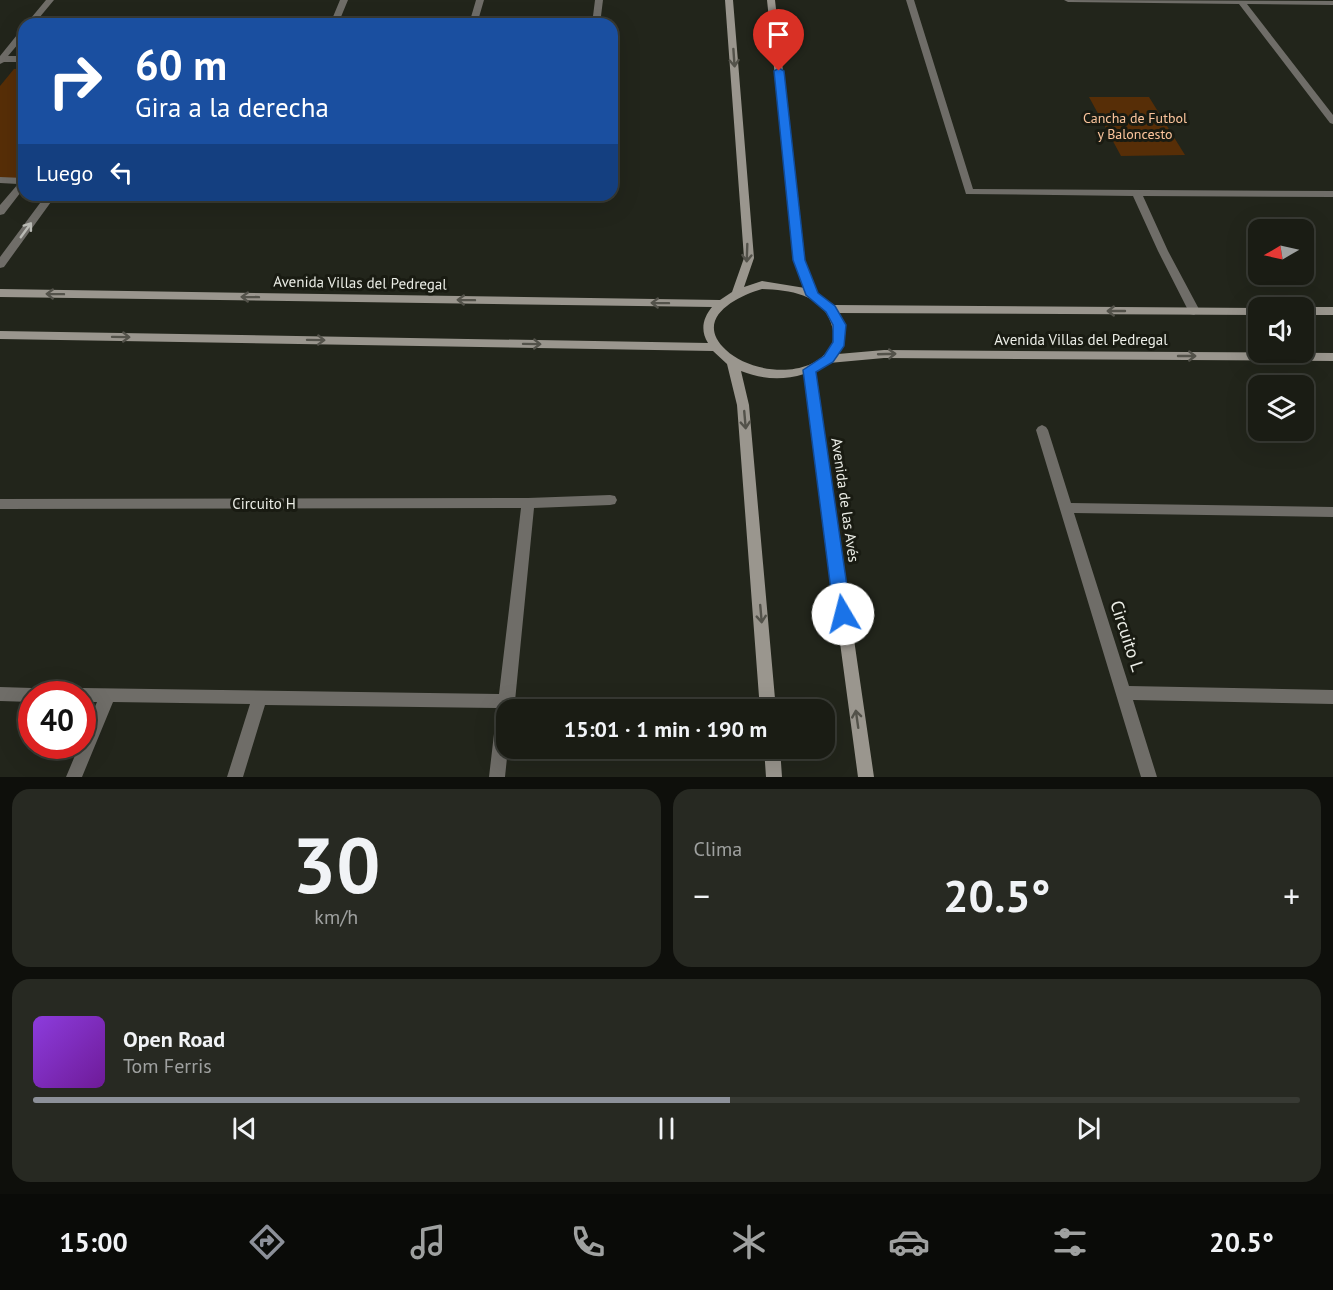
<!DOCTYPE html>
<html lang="es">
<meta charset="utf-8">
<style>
body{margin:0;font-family:"PT Sans",sans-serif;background:#272922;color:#f1f3f6;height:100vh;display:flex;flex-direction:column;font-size:22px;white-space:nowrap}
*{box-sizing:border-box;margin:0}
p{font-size:20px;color:#9fa1a0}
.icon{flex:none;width:33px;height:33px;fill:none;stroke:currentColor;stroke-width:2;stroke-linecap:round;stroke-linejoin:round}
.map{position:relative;height:777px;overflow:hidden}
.panel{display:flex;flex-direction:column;gap:12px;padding:12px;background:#0e0f0b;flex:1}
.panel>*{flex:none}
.top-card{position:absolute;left:18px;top:18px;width:600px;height:183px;border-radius:18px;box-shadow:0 6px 24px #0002,0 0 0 2px #383a34;background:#1a4fa0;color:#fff;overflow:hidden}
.needle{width:39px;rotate:261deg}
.controls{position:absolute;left:1248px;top:219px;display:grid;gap:12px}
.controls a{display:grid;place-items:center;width:66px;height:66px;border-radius:12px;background:#1a1c14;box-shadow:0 6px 24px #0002,0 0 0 2px #383a34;font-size:30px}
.speed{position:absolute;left:18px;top:681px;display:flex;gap:12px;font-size:30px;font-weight:700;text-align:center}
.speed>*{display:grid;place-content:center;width:78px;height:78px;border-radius:50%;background:#1a1c14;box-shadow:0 6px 24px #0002,0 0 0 2px #383a34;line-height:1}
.speed .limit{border:9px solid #d22;background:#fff;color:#111}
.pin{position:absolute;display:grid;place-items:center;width:51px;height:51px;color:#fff;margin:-62px -26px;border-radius:50% 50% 50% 0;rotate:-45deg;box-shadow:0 0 6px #0007}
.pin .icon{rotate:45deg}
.me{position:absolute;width:66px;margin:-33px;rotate:352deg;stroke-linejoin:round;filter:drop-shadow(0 0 4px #0008)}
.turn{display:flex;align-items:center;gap:21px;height:126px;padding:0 18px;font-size:27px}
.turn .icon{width:78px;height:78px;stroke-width:2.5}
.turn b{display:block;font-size:42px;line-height:51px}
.then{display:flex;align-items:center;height:57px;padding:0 18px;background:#0003;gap:12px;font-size:22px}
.big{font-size:45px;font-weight:600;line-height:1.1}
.panel .widget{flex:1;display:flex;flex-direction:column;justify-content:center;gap:9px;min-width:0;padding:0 21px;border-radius:18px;background:#272922}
.panel .dial{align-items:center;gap:0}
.dial b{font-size:78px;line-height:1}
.song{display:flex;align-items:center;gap:18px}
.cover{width:72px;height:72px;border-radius:9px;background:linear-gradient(135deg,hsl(270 70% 55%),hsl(280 70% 35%))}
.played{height:6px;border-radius:3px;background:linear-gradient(90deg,#8c9099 55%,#383a34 55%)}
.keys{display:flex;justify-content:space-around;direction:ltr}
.heat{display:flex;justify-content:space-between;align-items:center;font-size:33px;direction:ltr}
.panel .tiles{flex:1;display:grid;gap:12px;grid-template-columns:1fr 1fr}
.widget:last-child{grid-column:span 2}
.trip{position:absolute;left:496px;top:699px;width:339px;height:60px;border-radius:18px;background:#1a1c14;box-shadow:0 6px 24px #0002,0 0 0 2px #383a34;font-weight:600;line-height:60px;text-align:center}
.dock{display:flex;height:96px;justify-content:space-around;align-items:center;background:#0a0b08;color:#9fa1a0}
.dock .icon{width:42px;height:42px}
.dock .active{color:#8c9099}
.dock b{font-size:27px;color:#f1f3f6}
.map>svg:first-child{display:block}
.green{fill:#572e07}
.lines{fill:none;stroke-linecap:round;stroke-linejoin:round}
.street{fill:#6f6d68;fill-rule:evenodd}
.secondary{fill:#9a968e;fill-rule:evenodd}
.oneway{stroke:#53524a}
.oneway2{stroke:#b9bab4}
.route{fill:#1a73e8;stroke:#114b97;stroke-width:1.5}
.labels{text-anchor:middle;stroke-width:6;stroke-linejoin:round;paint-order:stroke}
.far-park-label{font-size:14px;fill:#fbc49c;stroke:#191b12}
.street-label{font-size:15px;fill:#ebede6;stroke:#191b12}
.near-street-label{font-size:18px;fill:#ebede6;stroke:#191b12}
</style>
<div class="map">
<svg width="1333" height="777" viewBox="0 0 1333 777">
<rect width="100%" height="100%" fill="#22251b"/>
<!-- green -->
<path class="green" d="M14,69H24V178H0V86Z
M1089,97H1149L1185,155L1121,156Z"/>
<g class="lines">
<!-- street -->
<path class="street" d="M46,0H54L34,24H26Z
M340,0H348L338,24H330Z
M476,0H484L477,24H469Z
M595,0H603L600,24H592Z
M906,0H914L973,189L1333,191V197L1143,196L1168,251L1200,311L1194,315L1190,314L1158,251L1133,196L966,194Z
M1064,0L1333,1V5L1247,4L1333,115V124L1330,123L1239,4L1068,2Z
M21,30H24V37L8,56H24V62H4L0,64V56Z
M0,177L24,178V188L4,214L0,215V205L18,184L0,183Z
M46,195H56L4,267L0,268V257Z
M1042,425L1046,427L1048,430L1071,503L1333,507V517L1074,513L1129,686L1333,690V704L1133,700L1157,777H1141L1036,430L1038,427Z
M610,495L615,496L617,500L615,504L610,505L534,508L515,701L512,710H507L508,748L505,777H489L497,708L265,705L243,777H227L250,704L113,702L82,777H66L79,746H82V737L97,702H82V694H75L77,690L82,688L499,694L521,508L0,509V499L528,498Z
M0,687L32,688L37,690L39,694H32V702L0,701Z"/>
<!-- secondary -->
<path class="secondary" d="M725,0H733L754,258L744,287L762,281L805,288L794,260L767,0H775L804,260L818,293L833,305L1259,308L1258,315L838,313C846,328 847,339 838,354L884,350L1333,353V361L884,358L829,363L815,371L874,777H858L804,374C782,381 761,379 741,371L749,405L776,710H760L737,405L727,364L713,351L0,339V331L708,343C700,330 703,318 712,307L0,297V289L720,300L732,292L744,258ZM762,289C790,290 821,294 831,323C834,332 835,341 829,349C808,380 750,373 726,350C693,319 735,297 762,289Z
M1304,307H1333V315H1304Z
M764,748H780L782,777H766Z"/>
</g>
<!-- one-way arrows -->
<defs><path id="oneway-shaft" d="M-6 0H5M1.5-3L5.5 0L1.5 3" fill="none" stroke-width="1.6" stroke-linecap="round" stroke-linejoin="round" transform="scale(1.5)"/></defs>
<g class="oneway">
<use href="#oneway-shaft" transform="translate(734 58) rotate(86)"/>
<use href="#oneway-shaft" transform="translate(747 253) rotate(92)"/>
<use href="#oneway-shaft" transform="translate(55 294) rotate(-179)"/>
<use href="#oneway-shaft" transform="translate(250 297) rotate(-179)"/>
<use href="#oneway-shaft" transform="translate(466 300) rotate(-179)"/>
<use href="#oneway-shaft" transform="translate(660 303) rotate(-179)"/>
<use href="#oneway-shaft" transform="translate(1116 311) rotate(-180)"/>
<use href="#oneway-shaft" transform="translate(121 337) rotate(1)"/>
<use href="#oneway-shaft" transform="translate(316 340) rotate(1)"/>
<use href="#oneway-shaft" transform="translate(532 344) rotate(1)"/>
<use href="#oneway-shaft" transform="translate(887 354) rotate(-2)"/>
<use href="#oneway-shaft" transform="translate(1187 356)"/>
<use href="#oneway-shaft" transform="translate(745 420) rotate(85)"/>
<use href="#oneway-shaft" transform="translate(761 614) rotate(85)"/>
<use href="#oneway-shaft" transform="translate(857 719) rotate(-98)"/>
</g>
<use class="oneway2" href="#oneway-shaft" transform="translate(26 230) rotate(-54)"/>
<!-- route -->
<path class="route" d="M779,68L784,71L805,260L818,293L835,306L846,325L844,346L833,362L816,372L851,614L849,619H837L834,614L803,370L824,356L833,342V325L826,312L806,295L793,260L774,71Z"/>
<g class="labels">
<!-- far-park labels -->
<g class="far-park-label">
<text x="1135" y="123">Cancha de Futbol<tspan x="1135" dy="16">y Baloncesto</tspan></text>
</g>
<!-- street labels -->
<g class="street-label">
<text transform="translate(360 283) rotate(1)" y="5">Avenida Villas del Pedregal</text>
<text x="1081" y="345">Avenida Villas del Pedregal</text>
<text transform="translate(845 500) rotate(82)" y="5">Avenida de las Avés</text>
<text x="264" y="509">Circuito H</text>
</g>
<!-- near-street labels -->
<g class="near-street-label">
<text transform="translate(1127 636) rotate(72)" y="6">Circuito L</text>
</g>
</g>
</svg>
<div class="controls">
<a><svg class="needle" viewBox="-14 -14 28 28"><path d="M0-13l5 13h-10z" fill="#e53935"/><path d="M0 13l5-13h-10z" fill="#9fa1a0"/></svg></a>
<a><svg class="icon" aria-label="sound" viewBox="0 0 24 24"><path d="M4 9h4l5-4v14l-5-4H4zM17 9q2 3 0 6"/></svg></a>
<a><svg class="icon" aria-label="layers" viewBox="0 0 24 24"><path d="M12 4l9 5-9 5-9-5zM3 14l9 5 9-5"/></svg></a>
</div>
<div class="speed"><div class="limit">40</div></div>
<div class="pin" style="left:779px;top:71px;background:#d93025"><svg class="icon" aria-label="arrive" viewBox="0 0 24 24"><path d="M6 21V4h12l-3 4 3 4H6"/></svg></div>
<svg class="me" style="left:843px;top:614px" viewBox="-20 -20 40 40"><circle r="19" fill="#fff"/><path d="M0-13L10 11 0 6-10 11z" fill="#1a73e8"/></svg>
<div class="trip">15:01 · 1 min · 190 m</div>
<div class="top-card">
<div class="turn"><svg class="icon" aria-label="right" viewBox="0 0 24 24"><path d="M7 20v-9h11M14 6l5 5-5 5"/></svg><div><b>60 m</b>Gira a la derecha</div></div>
<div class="then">Luego<svg class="icon" aria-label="left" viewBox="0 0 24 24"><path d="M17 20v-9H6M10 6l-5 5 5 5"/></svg></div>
</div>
</div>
<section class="panel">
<div class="tiles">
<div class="widget dial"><b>30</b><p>km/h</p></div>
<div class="widget"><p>Clima</p>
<div class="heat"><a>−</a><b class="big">20.5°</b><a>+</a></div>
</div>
<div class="widget">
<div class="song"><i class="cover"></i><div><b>Open Road</b><p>Tom Ferris</p></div></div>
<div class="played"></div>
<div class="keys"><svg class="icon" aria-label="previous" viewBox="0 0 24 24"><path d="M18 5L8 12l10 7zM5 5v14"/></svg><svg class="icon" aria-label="pause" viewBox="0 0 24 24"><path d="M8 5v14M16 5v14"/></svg><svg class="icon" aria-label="next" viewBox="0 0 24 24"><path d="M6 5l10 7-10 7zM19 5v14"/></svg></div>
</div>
</div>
</section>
<nav class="dock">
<b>15:00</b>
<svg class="icon active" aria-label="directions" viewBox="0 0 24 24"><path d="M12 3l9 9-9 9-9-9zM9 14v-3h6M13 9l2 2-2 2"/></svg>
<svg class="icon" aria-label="music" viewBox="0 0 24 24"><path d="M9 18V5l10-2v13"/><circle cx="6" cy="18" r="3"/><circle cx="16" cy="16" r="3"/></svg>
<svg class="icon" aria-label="phone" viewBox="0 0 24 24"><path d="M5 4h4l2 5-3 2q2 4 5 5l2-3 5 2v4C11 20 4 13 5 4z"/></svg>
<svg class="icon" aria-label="climate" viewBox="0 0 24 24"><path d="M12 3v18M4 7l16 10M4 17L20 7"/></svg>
<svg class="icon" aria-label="car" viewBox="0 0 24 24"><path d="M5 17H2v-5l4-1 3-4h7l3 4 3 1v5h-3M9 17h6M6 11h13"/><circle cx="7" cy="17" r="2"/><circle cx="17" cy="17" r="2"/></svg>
<svg class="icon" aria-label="filters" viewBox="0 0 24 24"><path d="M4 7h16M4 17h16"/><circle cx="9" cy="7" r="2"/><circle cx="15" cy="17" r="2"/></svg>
<b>20.5°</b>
</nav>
